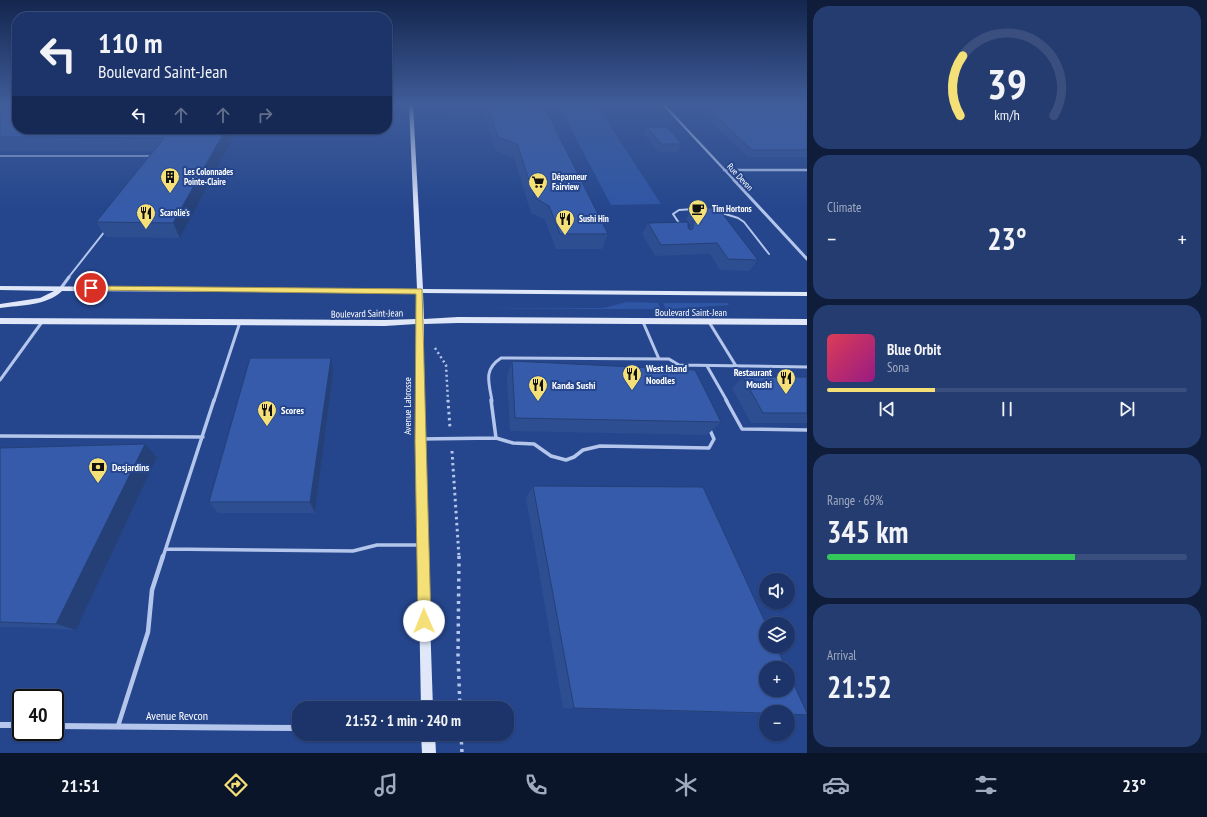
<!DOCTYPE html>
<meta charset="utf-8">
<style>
body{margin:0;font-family:"PT Sans Narrow",sans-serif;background:#253c70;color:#f1f3f6;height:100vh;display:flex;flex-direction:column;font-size:15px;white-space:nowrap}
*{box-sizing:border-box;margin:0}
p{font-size:13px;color:#a0aac1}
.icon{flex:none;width:22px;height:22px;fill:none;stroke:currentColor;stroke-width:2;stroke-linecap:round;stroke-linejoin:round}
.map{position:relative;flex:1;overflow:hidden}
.details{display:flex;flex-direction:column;gap:6px;padding:6px;background:#0f1d3a;width:400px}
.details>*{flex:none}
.top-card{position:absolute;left:12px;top:12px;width:380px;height:122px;border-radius:16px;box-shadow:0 1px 3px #0004,0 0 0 1px #3a4f7e;background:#1c346a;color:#f1f3f6;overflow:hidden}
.controls{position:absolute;left:759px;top:573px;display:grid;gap:8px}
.controls a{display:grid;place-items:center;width:36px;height:36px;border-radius:50%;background:#1c346a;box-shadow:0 1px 3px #0004,0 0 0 1px #3a4f7e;font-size:20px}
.speed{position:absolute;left:12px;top:689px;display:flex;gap:8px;font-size:20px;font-weight:700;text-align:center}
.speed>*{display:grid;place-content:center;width:52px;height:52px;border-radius:50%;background:#1c346a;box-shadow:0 1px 3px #0004,0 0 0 1px #3a4f7e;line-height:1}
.speed .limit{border:2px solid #111;border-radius:6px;background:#fff;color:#111}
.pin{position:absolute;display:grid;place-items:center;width:34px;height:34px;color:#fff;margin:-17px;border:2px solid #fff;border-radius:50%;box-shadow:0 1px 4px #0007}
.me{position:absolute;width:44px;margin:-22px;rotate:359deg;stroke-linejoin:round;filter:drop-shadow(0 0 3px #0008)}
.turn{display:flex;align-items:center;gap:14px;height:84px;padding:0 20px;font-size:18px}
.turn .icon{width:52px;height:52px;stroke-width:2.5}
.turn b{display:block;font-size:28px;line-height:34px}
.lanes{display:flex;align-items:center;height:38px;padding:0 20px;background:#0003;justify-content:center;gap:20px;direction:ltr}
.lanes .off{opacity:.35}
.big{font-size:30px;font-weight:700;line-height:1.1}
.details .tile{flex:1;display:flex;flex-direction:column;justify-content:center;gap:6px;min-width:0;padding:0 14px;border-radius:16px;background:#253c70}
.details .dial{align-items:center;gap:0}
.dial svg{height:104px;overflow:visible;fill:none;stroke:#3a4f7e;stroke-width:7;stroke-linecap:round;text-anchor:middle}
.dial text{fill:#f1f3f6;stroke:none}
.song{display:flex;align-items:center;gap:12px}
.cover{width:48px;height:48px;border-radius:6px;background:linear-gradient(135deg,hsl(350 70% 55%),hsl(310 70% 35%))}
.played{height:4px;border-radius:2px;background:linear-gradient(90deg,#f5e078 30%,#3a4f7e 30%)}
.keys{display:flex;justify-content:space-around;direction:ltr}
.heat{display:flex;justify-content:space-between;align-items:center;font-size:22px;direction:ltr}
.charge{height:6px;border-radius:3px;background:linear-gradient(90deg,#34c759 69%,#3a4f7e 0)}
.trip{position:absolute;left:292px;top:701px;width:222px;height:40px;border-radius:16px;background:#1c346a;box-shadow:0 1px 3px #0004,0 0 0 1px #3a4f7e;font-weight:700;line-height:40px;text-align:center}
.tab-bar{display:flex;height:64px;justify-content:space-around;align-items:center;background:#0b152a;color:#a0aac1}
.tab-bar .icon{width:28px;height:28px}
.tab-bar .active{color:#f5e078}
.tab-bar b{font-size:18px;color:#f1f3f6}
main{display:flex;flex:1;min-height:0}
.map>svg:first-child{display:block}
.green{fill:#2f56a5}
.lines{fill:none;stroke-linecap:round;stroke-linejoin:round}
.path-far2{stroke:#b4c6eb;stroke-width:2.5;stroke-dasharray:2 3;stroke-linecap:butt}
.path-far1{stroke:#b4c6eb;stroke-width:3;stroke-dasharray:2.5 3.5;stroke-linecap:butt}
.path{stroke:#b4c6eb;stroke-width:3.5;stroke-dasharray:3 4.5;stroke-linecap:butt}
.lane-far4{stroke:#b4c6eb;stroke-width:1.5}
.lane-far3{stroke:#b4c6eb;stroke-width:2}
.lane-far2{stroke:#b4c6eb;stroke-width:3}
.lane-far1{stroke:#b4c6eb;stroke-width:3.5}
.lane{stroke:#b4c6eb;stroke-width:4.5}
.street-far2{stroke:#b4c6eb;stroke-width:2.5}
.street-far1{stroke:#b4c6eb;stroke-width:3}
.street{stroke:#b4c6eb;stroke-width:6}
.secondary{fill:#dfe7f9;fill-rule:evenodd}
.wall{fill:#2e4e92;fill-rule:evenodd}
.shaded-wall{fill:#254077}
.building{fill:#355baa;stroke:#254077}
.route{fill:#f5e078;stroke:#9f924e}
.labels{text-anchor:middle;stroke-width:4;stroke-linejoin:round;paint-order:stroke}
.far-poi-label{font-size:9px;font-weight:bold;fill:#fff;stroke:#25468d;text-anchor:start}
.far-street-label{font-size:9px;fill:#fff;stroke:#25468d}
.street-label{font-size:10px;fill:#fff;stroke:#25468d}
.poi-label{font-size:10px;font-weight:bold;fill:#fff;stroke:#25468d;text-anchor:start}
.near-street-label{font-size:12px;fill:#fff;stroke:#25468d}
</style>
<main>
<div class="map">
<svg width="807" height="753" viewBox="0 0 807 753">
<rect width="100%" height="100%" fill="#25468d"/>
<!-- green -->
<path class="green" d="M558,104H596L661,204L611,205Z
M627,302L658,303L661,309H465L603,308Z
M663,303H728L729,305L666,309Z"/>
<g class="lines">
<!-- path-far2 -->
<path class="path-far2" d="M435,348L446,365L448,401"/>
<!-- path-far1 -->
<path class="path-far1" d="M448,400L450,428
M452,451L459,557"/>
<!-- path -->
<path class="path" d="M459,556L458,655L460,708
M461,734L462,753"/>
<!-- lane-far4 -->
<path class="lane-far4" d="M0,156H152"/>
<!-- lane-far3 -->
<path class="lane-far3" d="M719,212L738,218L744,222L769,254
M681,226L673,214L679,210L694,209
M68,278L105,231"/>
<!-- lane-far2 -->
<path class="lane-far2" d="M61,288L69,277
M643,322L659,359
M709,322L736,366
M679,365L807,367
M707,366L727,401
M0,380L42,322
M214,401L240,322
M492,401C489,382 483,370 501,358L669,359L679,365L682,372"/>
<!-- lane-far1 -->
<path class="lane-far1" d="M491,400L496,438
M726,400L742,429L807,430
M0,436L203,437
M420,439L496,438L513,443L534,444L551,456L566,460L574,457L583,450L600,446L709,448L714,439L710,430
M166,549L353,551L377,545H422
M163,557L214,400"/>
<!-- lane -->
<path class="lane" d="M118,726L148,632L152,590L163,556"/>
<!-- street-far2 -->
<path class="street-far2" d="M663,104L735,181
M724,170H807"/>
<!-- street-far1 -->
<path class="street-far1" d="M734,180L807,259"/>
<!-- street -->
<path class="street" d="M0,725H21
M55,726L299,728"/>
<!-- secondary -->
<path class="secondary" d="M409,104H413L423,289L807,292V296L423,293L424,319L458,317L807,319V325L458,323L424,324V442L433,708H421L416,442V324L385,326L0,324V318L385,320L416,319L417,293L62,291C46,306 21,305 0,308V304L40,298L54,291L0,290V286L417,289Z
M421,734H435L436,753H422Z"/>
</g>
<!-- wall -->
<path class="wall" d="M452,104H473L475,110L474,117L454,118Z
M484,104H543L608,234L602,249H556L545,220L531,213L514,158L496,151L483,111Z
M693,104H807V157H748ZM799,104H805L803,107Z
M11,110L17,129H238L180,238L106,237L96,222L153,151H0V112Z
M647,127L682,144L678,152H658L644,135Z
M692,208L758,260L749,271L720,270L710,254L655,256L642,234L648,223L689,229L691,226L686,219Z
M512,361L721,422L707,435L510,431L507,376Z
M333,373L315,513H218L209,502Z
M743,377H807V423H751L732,388Z
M145,444L157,457L76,630L23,627H0V448Z
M533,486L766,712V714L563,708L526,498Z"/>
<!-- shaded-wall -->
<path class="shaded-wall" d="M226,129H238L180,238L173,223Z
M331,358L333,373L315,513L310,502Z
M145,444L157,457L76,630L56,624Z"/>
<!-- building -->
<path class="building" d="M453,104H473L475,110L455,111Z
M487,104H543L608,234H560L549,206L535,198L517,144L498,137Z
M703,104H799L807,110V150H752Z
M17,105V129H226L173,223L96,222L164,138L0,137V112L3,110H11Z
M647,127H667L682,144H661Z
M692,208H718L758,260L728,259L717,243L661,245L648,223L688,222V228L691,230L693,228V222H702Z
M250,358H331L310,502H209Z
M512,361L695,370L721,422L515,418Z
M743,377H807V413H763Z
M145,444L56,624L0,622V448Z
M533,486L703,487L766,624V646H776L786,668H766V690H788V672L807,713V715L788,714V712H766V713L574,708Z"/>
<!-- sky -->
<linearGradient id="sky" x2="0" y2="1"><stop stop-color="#14264e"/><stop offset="0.5" stop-color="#405d9a"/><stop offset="1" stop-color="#405d9a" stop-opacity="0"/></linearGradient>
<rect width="807" height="209" fill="url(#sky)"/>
<!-- route -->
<path class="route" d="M91,286L422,289L431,621L429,625L424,627L419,625L418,621L415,442L416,294L89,290L88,288Z"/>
<!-- icons -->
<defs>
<symbol id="building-pin" viewBox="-11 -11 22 30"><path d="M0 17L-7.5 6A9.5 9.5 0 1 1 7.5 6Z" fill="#f5e078" stroke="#25468d"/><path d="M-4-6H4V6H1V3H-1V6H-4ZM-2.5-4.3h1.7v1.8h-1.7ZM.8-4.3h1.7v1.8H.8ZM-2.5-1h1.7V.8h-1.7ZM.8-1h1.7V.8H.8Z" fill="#111"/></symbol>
<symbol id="supermarket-pin" viewBox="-11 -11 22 30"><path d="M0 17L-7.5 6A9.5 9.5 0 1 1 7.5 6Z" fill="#f5e078" stroke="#25468d"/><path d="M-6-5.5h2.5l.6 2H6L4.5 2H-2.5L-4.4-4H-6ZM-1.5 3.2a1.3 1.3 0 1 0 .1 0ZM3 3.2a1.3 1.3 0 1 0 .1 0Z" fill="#111"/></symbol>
<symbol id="cafe-pin" viewBox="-11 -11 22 30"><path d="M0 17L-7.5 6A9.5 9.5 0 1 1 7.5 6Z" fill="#f5e078" stroke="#25468d"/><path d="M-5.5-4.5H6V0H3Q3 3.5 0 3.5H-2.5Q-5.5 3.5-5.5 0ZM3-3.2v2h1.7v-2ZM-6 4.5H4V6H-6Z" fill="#111"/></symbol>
<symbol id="restaurant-pin" viewBox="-11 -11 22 30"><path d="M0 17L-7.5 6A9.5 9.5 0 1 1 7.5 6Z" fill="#f5e078" stroke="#25468d"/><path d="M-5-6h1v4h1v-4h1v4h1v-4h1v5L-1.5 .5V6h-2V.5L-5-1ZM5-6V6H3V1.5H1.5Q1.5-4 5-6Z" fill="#111"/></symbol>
<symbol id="bank-pin" viewBox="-11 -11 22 30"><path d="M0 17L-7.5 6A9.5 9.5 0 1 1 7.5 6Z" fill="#f5e078" stroke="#25468d"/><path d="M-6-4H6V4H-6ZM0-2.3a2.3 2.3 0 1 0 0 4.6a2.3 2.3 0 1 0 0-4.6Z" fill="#111"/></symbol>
</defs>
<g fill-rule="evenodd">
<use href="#building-pin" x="159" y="166" width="22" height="30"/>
<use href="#supermarket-pin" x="527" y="171" width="22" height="30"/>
<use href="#cafe-pin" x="687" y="198" width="22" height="30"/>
<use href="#restaurant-pin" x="135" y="202" width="22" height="30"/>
<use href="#restaurant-pin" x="554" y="208" width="22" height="30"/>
<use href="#restaurant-pin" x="621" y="363" width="22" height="30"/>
<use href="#restaurant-pin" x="775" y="367" width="22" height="30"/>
<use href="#restaurant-pin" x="527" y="374" width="22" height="30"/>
<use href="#restaurant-pin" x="256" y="399" width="22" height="30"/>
<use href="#bank-pin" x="87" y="456" width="22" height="30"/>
</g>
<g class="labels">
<!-- far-poi labels -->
<g class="far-poi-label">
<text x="184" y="175">Les Colonnades<tspan x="184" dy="10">Pointe-Claire</tspan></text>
<text x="552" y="180">Dépanneur<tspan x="552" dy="10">Fairview</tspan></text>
<text x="712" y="212">Tim Hortons</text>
<text x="160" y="216">Scarolie's</text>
<text x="579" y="222">Sushi Hin</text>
</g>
<!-- far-street labels -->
<g class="far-street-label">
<text transform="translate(740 177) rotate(47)" y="3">Rue Devon</text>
</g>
<!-- street labels -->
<g class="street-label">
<text x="691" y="316">Boulevard Saint-Jean</text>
<text transform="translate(367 313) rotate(-1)" y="4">Boulevard Saint-Jean</text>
<text transform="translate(407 406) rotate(-90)" y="4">Avenue Labrosse</text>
</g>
<!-- poi labels -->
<g class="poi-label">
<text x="646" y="372">West Island<tspan x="646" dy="12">Noodles</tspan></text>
<text x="772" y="376" text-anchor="end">Restaurant<tspan x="772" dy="12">Moushi</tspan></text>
<text x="552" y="389">Kanda Sushi</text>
<text x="281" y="414">Scores</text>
<text x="112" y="471">Desjardins</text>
</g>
<!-- near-street labels -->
<g class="near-street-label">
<text x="177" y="720">Avenue Revcon</text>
</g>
</g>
</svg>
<div class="controls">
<a><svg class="icon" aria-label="sound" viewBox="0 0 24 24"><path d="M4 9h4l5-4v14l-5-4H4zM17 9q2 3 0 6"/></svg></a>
<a><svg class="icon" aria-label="layers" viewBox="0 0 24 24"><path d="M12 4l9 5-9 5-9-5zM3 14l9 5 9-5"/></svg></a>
<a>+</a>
<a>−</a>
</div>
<div class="speed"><div class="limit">40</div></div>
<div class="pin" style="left:91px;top:288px;background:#d93025"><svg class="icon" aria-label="arrive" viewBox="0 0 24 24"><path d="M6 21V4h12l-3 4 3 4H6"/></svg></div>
<svg class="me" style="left:424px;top:621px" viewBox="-20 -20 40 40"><circle r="19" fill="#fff"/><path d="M0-13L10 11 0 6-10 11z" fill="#f5e078"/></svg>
<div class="trip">21:52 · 1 min · 240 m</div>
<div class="top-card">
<div class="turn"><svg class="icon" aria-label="left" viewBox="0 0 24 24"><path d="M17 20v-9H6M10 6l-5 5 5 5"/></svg><div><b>110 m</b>Boulevard Saint-Jean</div></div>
<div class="lanes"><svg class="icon" aria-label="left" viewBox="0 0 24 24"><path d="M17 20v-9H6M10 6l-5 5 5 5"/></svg><svg class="icon off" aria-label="ahead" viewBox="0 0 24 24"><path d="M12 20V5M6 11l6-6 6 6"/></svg><svg class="icon off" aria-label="ahead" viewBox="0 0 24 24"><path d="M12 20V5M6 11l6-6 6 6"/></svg><svg class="icon off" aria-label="right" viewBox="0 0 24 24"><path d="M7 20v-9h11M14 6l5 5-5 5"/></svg></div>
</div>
</div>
<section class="details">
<div class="tile dial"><svg viewBox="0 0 100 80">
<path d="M14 69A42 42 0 1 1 86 69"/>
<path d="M14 69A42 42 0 0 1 16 23" stroke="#f5e078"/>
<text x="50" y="56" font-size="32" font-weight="700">39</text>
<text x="50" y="72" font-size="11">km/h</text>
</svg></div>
<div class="tile"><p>Climate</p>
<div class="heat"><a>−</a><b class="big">23°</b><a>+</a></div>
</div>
<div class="tile">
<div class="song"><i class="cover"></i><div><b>Blue Orbit</b><p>Sona</p></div></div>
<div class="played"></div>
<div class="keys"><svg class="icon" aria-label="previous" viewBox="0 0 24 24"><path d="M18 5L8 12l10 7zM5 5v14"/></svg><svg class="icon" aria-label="pause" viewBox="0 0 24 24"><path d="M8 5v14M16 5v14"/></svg><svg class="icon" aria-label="next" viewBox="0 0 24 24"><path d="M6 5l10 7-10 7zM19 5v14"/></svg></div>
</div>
<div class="tile"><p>Range · 69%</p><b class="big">345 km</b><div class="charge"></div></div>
<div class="tile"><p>Arrival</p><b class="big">21:52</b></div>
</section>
</main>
<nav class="tab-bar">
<b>21:51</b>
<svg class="icon active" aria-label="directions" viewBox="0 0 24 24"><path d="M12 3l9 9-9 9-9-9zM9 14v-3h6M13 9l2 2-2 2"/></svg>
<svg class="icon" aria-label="music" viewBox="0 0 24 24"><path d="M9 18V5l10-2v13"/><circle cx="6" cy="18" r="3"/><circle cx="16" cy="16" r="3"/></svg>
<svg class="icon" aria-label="phone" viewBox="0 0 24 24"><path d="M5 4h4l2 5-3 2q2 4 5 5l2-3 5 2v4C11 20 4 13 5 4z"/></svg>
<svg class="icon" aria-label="climate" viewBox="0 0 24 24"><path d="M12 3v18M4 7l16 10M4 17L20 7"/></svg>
<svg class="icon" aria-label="car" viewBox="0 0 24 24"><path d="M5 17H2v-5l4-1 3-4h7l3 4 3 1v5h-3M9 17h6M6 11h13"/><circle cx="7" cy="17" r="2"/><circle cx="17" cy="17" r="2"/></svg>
<svg class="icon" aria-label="filters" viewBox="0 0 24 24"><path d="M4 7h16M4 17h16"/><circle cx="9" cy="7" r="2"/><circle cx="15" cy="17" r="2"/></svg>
<b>23°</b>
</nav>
